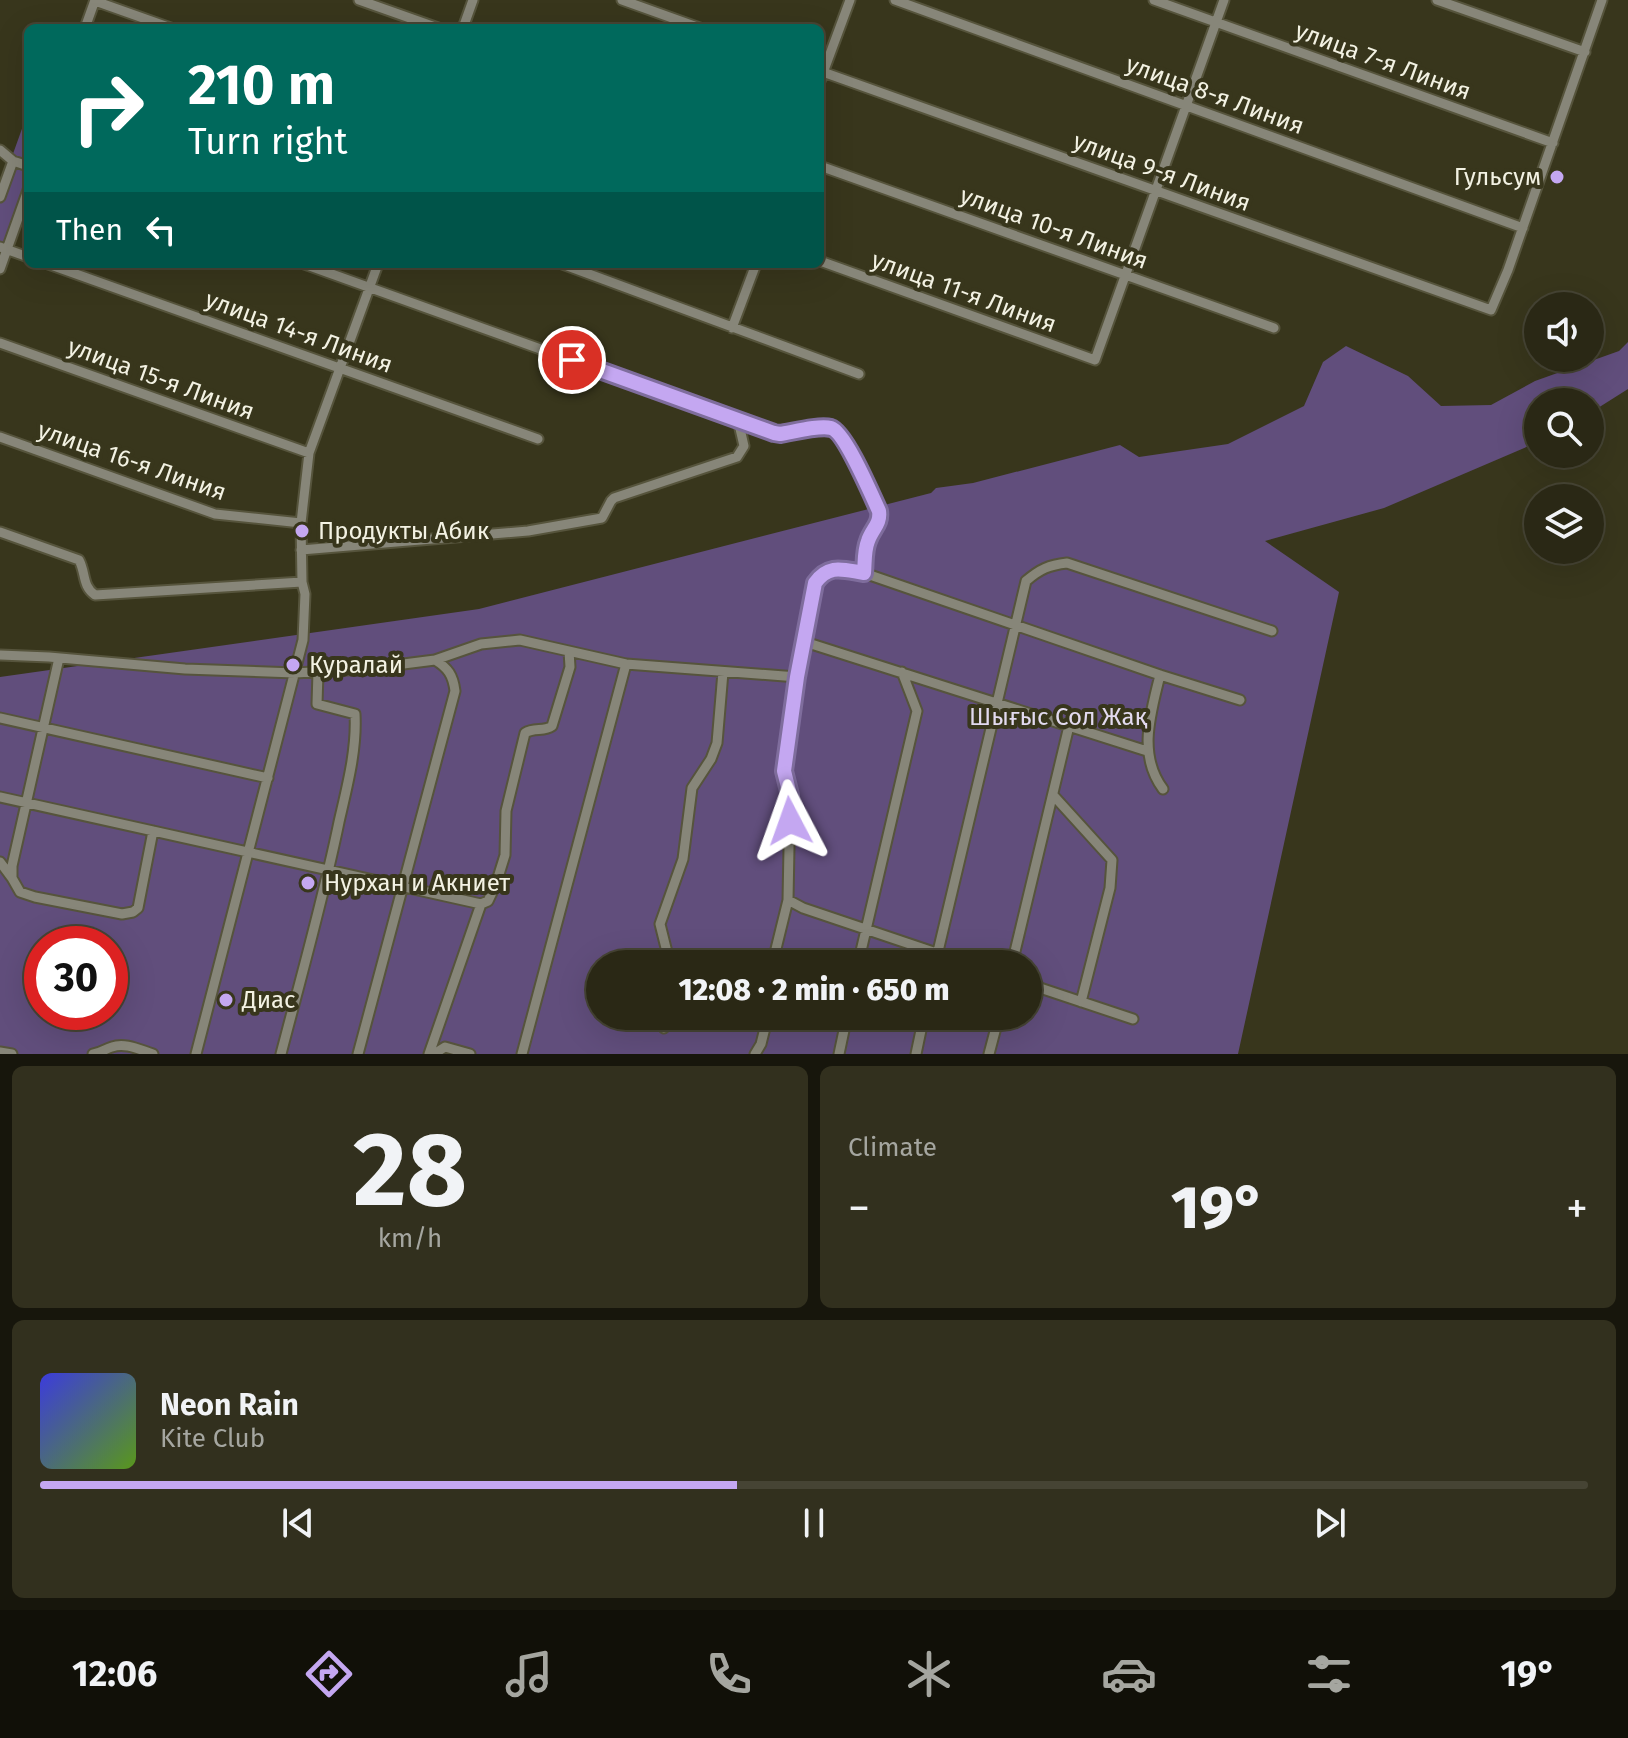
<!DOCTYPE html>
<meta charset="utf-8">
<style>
body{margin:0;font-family:"Fira Sans",sans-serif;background:#32301e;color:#f1f3f6;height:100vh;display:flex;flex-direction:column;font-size:30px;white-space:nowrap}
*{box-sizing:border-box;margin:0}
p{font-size:26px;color:#a5a6a0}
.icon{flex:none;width:44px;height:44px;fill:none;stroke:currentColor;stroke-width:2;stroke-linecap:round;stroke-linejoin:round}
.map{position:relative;height:1054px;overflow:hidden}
.panel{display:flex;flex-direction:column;gap:12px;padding:12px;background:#17160c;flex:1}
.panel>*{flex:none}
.banner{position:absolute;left:24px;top:24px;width:800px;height:244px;border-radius:12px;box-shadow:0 8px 32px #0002,0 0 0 2px #464434;background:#00695c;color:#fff;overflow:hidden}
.tools{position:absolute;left:1524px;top:292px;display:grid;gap:16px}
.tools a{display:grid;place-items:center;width:80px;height:80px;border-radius:50%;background:#2a2815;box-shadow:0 8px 32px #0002,0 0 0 2px #464434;font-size:40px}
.speed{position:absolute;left:24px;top:926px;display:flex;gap:16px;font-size:40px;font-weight:700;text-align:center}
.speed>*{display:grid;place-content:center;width:104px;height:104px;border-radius:50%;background:#2a2815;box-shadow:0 8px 32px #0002,0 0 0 2px #464434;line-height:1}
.speed .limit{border:12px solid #d22;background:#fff;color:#111}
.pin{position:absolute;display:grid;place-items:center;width:68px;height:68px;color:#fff;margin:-34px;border:4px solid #fff;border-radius:50%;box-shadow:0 2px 8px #0007}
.me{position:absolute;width:88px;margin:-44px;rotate:356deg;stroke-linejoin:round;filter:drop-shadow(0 0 6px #0008)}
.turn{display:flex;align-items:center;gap:28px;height:168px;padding:0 32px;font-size:36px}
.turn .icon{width:104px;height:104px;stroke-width:2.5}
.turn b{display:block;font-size:56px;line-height:68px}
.then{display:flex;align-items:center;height:76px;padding:0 32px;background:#0003;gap:16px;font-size:30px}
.big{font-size:60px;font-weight:800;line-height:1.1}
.panel .card{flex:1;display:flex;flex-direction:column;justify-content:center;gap:12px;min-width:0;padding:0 28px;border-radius:12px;background:#32301e}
.panel .dial{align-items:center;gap:0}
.dial b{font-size:104px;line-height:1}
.song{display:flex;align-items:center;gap:24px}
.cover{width:96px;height:96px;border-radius:12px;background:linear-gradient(135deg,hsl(240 70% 55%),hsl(90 70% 35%))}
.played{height:8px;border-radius:4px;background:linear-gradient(90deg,#c4a7f1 45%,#464434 45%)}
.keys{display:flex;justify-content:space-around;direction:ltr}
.heat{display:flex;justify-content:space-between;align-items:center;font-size:44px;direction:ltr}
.panel .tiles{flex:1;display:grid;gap:12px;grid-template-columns:1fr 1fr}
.card:last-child{grid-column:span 2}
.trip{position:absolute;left:586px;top:950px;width:456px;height:80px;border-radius:40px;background:#2a2815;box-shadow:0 8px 32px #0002,0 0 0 2px #464434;font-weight:800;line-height:80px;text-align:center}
.dock{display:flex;height:128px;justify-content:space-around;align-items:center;background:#111008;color:#a5a6a0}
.dock .icon{width:56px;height:56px}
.dock .selected{color:#c4a7f1}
.dock b{font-size:36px;color:#f1f3f6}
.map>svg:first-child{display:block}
.green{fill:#614e7c;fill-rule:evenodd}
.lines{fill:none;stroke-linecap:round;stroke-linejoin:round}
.street-casing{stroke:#56543c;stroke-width:13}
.street{stroke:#878679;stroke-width:9}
.route-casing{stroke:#7f6d9d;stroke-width:20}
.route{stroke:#c4a7f1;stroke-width:14}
.poi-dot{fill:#c4a7f1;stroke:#38361c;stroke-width:3}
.labels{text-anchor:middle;stroke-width:8;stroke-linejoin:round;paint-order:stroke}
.street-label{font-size:24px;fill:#f3f2e3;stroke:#38361c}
.poi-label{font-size:24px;fill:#f3f2e3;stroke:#38361c;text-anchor:start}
.park-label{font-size:24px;fill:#e2daef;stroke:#38361c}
</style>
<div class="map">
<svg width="1628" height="1054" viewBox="0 0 1628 1054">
<rect width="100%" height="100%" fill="#38361c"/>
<!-- green -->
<path class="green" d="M28,112V181L0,260V190Z
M1628,342V389L1590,413V402H1538V442L1384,508L1265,541L1339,592L1238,1054H0V677L479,609L931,493L936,488L973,483L1120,445L1139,457L1228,444L1304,406L1323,362L1346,346L1408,376L1441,406L1491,405L1535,381L1619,351ZM42,944H110V1012H42ZM600,964H1028V1016H600Z"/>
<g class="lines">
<defs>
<path id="street" d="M359,0L438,28
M622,0L700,28
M895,0L1523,228
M1154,0L1553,143
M1437,0L1585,52
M95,1L171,28
M85,28L95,0
M463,28L473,0
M820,71L1491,310L1508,270L1602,0
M820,81L850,0
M0,150L13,161L28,166
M820,166L1274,328
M0,197L13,161
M0,247L28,257
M820,261L1095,360L1224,0
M48,264L538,439
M304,264L774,433L780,434C793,432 818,425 831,428C844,431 876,502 880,517C878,526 871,531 868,540C864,551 865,562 864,573
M562,264L859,374
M0,269L28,190
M732,328L756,264
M0,343L309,453
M0,437L215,514L301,523
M0,532L79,560C86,573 82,586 95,595L302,582
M301,550L528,531L602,518L611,501L614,498L737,457L744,446L738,420
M805,642L1147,751
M0,655L49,657L185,669L295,673L364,669L435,660L481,644L520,640L626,664L797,677
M1160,675C1151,713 1137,754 1163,789
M0,718L268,778
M1053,795L1112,860L1110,888L1081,1002
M0,797L481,904
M0,862L12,878L20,892L35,897L122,914L133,912L138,908L153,831
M12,877V866L59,658
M788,900L803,908L969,964
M677,964L667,952L660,924L683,859L692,788L711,759L717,743L723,672
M774,964V957L788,900L790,795L784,771L797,677L815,583C829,563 844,570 864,573L1160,675L1240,700
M858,964L917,711L902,672
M935,964L1026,581C1040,569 1049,565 1067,563L1272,631
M1012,964L1069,726
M1028,984L1133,1019
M664,1028L668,1016
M0,1052L12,1054
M93,1054C101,1053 105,1049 112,1047C125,1042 140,1050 153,1054
M196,1054L303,640L305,594L302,582L301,523L309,453L378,264
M281,1054C301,977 323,900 339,822C347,787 357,750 355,714L317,704L318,672
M358,1054L455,691C453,675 448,668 435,660
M429,1054L481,904L488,901L496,884L505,855L506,811L525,733C534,727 544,732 552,726L570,667L569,651
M434,1054L445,1047L470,1054
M522,1054L626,664
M755,1054L761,1044L768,1016
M839,1054L847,1016
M916,1054L924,1016
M989,1054L999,1016"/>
</defs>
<!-- street casing -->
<use href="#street" class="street-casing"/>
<!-- street -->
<use href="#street" class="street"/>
</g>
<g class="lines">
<defs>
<path id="route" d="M572,360L774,433L780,434C793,432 819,425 831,428C845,432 872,496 879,511C881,524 872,529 868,541C864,551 865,562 864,573C844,570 829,563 815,583L797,677L784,771L790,795V821"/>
</defs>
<!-- route casing -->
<use href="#route" class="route-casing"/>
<!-- route -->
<use href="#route" class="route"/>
</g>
<!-- markers -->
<g class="poi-dot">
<circle cx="1557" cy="177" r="8"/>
<circle cx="302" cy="531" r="8"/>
<circle cx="293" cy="665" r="8"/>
<circle cx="308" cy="883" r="8"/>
<circle cx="226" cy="1000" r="8"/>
</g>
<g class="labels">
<!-- street labels -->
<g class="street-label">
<text transform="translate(1383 61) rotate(20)" y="8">улица 7-я Линия</text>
<text transform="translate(1215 95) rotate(20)" y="8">улица 8-я Линия</text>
<text transform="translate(1162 172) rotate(20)" y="8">улица 9-я Линия</text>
<text transform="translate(1054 228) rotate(20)" y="8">улица 10-я Линия</text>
<text transform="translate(964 292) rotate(20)" y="8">улица 11-я Линия</text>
<text transform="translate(299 332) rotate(20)" y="8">улица 14-я Линия</text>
<text transform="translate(161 379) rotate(20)" y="8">улица 15-я Линия</text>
<text transform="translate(132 461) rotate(19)" y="8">улица 16-я Линия</text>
</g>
<!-- poi labels -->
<g class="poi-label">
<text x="1541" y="185" text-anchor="end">Гульсум</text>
<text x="318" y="539">Продукты Абик</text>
<text x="309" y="673">Куралай</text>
<text x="324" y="891">Нурхан и Акниет</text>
<text x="242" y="1008">Диас</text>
</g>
<!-- park labels -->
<g class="park-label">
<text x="1058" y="725">Шығыс Сол Жақ</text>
</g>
</g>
</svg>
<div class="tools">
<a><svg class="icon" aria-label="sound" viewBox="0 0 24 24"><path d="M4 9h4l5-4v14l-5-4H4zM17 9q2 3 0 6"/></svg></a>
<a><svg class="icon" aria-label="search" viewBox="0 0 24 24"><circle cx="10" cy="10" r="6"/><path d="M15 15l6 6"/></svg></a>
<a><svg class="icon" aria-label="layers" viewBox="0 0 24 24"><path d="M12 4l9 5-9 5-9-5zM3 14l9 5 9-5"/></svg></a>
</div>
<div class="speed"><div class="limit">30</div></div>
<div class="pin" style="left:572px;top:360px;background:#d93025"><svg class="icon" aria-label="arrive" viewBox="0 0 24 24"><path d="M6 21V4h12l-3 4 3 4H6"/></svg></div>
<svg class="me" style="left:790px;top:821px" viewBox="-20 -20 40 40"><path d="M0-17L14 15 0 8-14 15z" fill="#c4a7f1" stroke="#fff" stroke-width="4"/></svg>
<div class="trip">12:08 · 2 min · 650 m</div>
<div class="banner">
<div class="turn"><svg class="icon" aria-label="right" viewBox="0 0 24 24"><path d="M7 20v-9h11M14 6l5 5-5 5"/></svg><div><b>210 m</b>Turn right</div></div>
<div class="then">Then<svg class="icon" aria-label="left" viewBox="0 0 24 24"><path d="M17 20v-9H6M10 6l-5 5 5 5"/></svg></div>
</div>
</div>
<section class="panel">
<div class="tiles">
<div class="card dial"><b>28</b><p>km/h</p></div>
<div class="card"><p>Climate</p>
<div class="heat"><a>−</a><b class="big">19°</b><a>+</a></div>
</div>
<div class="card">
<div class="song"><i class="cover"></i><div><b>Neon Rain</b><p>Kite Club</p></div></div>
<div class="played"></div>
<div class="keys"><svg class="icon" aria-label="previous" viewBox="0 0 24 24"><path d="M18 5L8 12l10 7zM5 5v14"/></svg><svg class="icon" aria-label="pause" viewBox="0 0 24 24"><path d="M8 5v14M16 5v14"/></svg><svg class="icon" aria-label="next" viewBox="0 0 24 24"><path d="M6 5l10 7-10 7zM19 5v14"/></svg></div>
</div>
</div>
</section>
<nav class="dock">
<b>12:06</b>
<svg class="icon selected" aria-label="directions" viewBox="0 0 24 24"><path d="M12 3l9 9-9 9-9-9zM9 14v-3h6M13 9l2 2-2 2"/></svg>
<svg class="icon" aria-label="music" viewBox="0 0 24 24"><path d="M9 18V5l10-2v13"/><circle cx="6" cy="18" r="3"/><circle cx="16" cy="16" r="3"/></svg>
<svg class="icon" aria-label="phone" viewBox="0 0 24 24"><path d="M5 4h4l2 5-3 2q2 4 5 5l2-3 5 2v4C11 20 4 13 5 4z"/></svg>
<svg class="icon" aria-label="climate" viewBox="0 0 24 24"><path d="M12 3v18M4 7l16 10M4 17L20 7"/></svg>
<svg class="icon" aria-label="car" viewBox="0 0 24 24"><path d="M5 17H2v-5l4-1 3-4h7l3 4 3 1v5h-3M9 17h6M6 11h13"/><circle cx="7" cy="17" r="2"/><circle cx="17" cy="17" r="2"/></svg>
<svg class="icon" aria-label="filters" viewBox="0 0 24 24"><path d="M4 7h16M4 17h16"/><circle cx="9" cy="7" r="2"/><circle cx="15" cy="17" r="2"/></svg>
<b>19°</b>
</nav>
